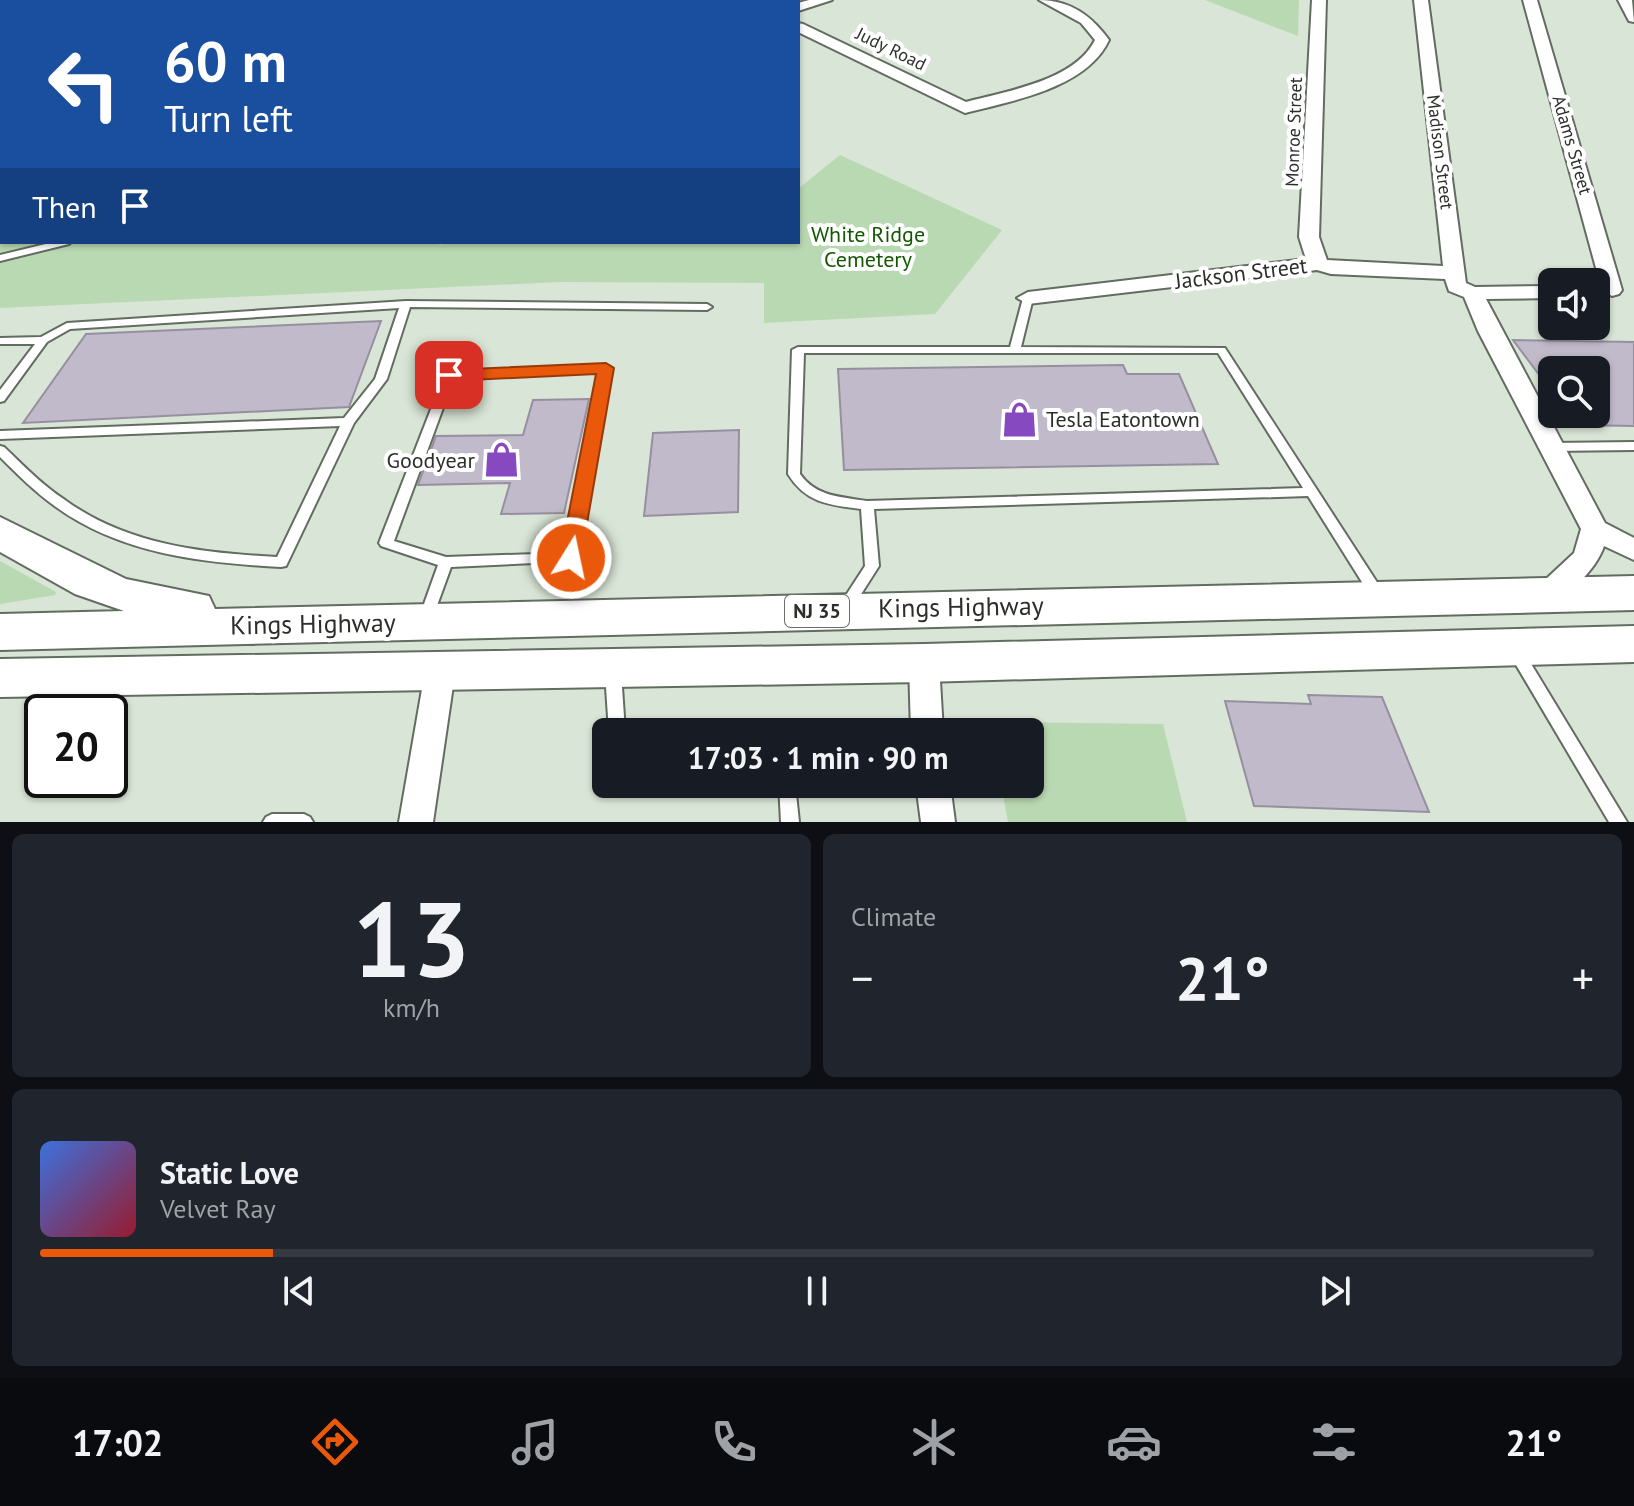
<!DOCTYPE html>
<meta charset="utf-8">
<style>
body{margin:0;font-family:"PT Sans",sans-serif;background:#20242c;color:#f1f3f6;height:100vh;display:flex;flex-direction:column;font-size:30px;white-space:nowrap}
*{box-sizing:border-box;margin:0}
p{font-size:26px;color:#9ea1a6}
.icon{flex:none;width:44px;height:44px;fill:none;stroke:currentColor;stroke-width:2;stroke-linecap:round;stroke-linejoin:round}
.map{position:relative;height:822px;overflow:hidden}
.panel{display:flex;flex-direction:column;gap:12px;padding:12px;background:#0d0f14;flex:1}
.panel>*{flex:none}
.banner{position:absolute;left:0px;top:0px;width:800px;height:244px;box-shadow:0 2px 6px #0004;background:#1a4fa0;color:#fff;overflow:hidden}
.tools{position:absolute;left:1538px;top:268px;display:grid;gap:16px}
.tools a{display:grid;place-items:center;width:72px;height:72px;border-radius:12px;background:#171b24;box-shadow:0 2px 6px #0004;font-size:40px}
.speed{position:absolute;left:24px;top:694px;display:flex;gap:16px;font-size:40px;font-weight:700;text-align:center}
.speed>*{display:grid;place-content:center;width:104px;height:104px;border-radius:50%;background:#171b24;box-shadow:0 2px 6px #0004;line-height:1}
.speed .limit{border:4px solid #111;border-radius:12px;background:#fff;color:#111}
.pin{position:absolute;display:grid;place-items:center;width:68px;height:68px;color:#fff;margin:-34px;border-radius:16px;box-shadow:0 4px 12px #0006}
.me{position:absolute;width:88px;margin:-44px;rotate:10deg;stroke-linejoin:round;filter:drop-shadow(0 0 6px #0008)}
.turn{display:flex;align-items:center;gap:28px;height:168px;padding:0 32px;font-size:36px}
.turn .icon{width:104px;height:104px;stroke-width:2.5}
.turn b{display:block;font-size:56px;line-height:68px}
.then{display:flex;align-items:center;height:76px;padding:0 32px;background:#0003;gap:16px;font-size:30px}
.big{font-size:60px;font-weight:800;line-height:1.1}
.panel .card{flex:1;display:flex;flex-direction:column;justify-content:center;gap:12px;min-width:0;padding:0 28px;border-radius:12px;background:#20242c}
.panel .dial{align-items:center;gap:0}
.dial b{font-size:104px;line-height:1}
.song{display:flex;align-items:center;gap:24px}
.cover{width:96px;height:96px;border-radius:12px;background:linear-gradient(135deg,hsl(220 70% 55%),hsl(350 70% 35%))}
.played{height:8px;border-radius:4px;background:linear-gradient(90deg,#ea580c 15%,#363941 15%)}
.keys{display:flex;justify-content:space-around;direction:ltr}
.heat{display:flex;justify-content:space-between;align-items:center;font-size:44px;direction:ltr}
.panel .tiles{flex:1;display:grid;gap:12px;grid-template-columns:1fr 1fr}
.card:last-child{grid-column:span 2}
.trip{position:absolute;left:592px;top:718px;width:452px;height:80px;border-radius:12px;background:#171b24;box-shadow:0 2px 6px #0004;font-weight:800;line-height:80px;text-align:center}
.dock{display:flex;height:128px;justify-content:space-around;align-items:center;background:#090b0e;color:#9ea1a6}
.dock .icon{width:56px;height:56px}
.dock .active{color:#ea580c}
.dock b{font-size:36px;color:#f1f3f6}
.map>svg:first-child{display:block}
.green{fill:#b9d9b2}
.building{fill:#c1baca;stroke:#968f9f;stroke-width:2}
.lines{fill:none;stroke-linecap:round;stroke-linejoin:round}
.service-casing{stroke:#626c60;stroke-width:4}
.minor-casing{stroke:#626c60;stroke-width:4}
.tertiary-casing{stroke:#626c60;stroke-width:4}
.primary-casing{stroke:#626c60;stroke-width:4}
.service{fill:#fff;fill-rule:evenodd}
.minor{fill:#fff;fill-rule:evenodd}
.tertiary{fill:#fff;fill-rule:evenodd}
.primary{fill:#fff;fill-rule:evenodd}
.route{fill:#ea580c;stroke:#983908;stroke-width:2}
.labels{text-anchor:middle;stroke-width:8;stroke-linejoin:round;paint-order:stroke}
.far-street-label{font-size:18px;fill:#2b2f2a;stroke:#fff}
.shield{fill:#fff;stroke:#6b6d6a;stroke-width:2}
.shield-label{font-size:20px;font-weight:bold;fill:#2b2f2a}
.park-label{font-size:22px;fill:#135800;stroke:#fff}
.street-label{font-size:22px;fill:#2b2f2a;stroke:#fff}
.poi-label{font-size:22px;fill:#2b2f2a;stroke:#fff;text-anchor:start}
.near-street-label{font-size:26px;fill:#2b2f2a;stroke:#fff}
</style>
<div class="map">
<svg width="1634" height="822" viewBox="0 0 1634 822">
<rect width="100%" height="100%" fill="#d9e5d6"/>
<!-- green -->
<path class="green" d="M1205,0H1299L1298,36Z
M0,9L2,242H435L440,245L450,242H798V189L840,155L1002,230L935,314L764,323V283L560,282L0,308Z
M0,561L56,592L55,595L0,604Z
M990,722L1163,724L1187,822H1008L1001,784H1030V732H992Z"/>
<!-- building -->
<path class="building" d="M381,321L349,407L23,423L86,334Z
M1513,340L1634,342V426L1576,425L1568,414H1596V370H1552V392Z
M1123,365L1127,374H1179L1218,464L844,470L838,369Z
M589,399L564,513L501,514L510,483L418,485L436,436L523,435L533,400Z
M739,430L738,512L644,516L653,433Z
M1308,695L1382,697L1429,812L1254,806L1225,701L1311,704Z"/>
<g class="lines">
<defs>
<path id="service" d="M0,53H2V58H0Z
M2,163V169L0,170V164Z
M54,242H71L69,244L0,261V255Z
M1028,295L1033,298L1021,347L1225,348L1382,590L1384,594L1382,598L1377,599L1372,598L1308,496L874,509L879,566L851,610L846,611L841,610L839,606L865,566L861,509C829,505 806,503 788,474L792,350L798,347H1010L1023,298ZM804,353H1218L1303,488L867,501C842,497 816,497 800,474Z
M406,301L707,304L712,307L707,310L410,307L387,379L354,423L288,562L286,566L281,567C203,563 121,554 56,507C35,492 18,475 0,457V446L4,447C24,466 42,485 65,500C127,545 203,553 277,557L340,426L0,439V431L344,418L375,379L399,308L70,329L47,342L4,401L0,402V390L35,344H0V338L41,337L67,323Z
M606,365L612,368L576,561L451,567L431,622L426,623L421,622L419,618L438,565L381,546L379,543L445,373ZM600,372L565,553L446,557L394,541L454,378Z
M1634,442V450L1551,451L1545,447L1551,443Z
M1517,647L1522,649L1627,822H1609L1509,653L1512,649Z
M613,666L618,668L621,672L625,732H609L605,672L608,668Z
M779,784H795L799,822H781Z
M272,814H304L310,817L313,822H263L266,817Z"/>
<path id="minor" d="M353,0H367L368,2H354Z
M736,0H752L754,2H738Z
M809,0H832L798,11V3Z
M1039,0C1070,0 1092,16 1109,40C1087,88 1012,101 965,113L798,32V23L803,24L966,102C1006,91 1075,81 1095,40L1081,23Z
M1312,0H1326L1319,237L1327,260L1443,266L1414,0H1428L1466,283L1475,287L1552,286V298L1486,299L1605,523L1634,538V560L1604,546C1597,569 1561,608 1535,600L1531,593L1574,553L1581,529L1478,331L1464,297L1449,291L1445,279L1331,274L1317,270L1028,304L1017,298L1028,292L1306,259L1299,237Z
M1523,0H1537L1622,290L1619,294L1612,296L1602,290Z
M1618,0H1632L1634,22L1629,21Z
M924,651L935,655L939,663L943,732H911L909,663L913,655Z
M440,660L451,663L455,672L433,822H399L425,672L429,663Z
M916,784H950L955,822H921Z"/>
<path id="tertiary" d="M37,0L2,2V6L0,3L1,0Z"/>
<path id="primary" d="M0,517L126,579L209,596L215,609L1634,576V610L0,650V614L124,611L75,594L0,552Z
M1634,626V662L924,682L0,697V659L924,644Z"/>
</defs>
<!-- service casing -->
<use href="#service" class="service-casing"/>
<!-- minor casing -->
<use href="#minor" class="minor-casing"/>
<!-- tertiary casing -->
<use href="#tertiary" class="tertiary-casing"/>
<!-- primary casing -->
<use href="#primary" class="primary-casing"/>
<!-- service -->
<use href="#service" class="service"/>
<!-- minor -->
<use href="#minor" class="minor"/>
<!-- tertiary -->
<use href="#tertiary" class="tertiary"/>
<!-- primary -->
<use href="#primary" class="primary"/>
</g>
<!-- route -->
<path class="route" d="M606,363L614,368L581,558L571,566L560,558L596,374L449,381L440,375L449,370Z"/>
<!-- icons -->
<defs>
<symbol id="shop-bare" viewBox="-9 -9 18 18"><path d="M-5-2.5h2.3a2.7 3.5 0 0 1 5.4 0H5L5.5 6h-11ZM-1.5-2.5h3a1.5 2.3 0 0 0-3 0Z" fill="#8749bf" stroke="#fff" stroke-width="2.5" paint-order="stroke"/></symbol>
</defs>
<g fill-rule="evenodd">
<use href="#shop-bare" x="994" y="394" width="51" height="51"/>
<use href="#shop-bare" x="476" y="434" width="51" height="51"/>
</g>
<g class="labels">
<!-- far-street labels -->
<g class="far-street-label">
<text transform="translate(891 49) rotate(26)" y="6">Judy Road</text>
<text transform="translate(1294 132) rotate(-88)" y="6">Monroe Street</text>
<text transform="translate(1572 145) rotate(74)" y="6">Adams Street</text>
<text transform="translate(1440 152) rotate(83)" y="6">Madison Street</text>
</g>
<!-- shield labels -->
<rect class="shield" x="785" y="595" width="64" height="32" rx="6"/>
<g class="shield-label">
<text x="817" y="618">NJ 35</text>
</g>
<!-- park labels -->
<g class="park-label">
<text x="868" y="242">White Ridge<tspan x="868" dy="25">Cemetery</tspan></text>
</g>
<!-- street labels -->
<g class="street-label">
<text transform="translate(1241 273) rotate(-7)" y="8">Jackson Street</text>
</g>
<!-- poi labels -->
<g class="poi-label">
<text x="1046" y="427">Tesla Eatontown</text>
<text x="475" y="468" text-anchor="end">Goodyear</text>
</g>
<!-- near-street labels -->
<g class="near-street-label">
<text transform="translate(961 607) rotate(-1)" y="9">Kings Highway</text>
<text transform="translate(313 624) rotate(-1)" y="9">Kings Highway</text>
</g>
</g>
</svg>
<div class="tools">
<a><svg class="icon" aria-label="sound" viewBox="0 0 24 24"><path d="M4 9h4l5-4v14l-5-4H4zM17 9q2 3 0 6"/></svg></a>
<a><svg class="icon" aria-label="search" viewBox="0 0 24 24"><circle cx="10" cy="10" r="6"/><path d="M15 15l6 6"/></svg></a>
</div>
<div class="speed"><div class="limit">20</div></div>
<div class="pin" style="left:449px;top:375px;background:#d93025"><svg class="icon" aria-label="arrive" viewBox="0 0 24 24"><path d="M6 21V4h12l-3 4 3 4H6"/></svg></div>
<svg class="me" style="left:571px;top:558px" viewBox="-20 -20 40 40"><circle r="17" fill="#ea580c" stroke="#fff" stroke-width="3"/><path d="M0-11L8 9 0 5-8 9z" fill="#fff"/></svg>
<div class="trip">17:03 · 1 min · 90 m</div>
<div class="banner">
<div class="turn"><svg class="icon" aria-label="left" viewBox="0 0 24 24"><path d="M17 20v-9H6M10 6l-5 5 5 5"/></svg><div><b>60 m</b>Turn left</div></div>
<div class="then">Then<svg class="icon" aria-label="arrive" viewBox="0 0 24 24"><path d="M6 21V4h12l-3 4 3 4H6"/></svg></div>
</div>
</div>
<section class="panel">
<div class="tiles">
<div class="card dial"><b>13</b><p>km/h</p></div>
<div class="card"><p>Climate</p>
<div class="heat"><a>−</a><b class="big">21°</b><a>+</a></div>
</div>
<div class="card">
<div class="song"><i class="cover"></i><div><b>Static Love</b><p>Velvet Ray</p></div></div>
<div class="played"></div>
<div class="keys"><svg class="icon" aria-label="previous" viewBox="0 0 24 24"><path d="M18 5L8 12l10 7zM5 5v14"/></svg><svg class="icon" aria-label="pause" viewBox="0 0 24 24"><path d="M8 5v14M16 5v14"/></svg><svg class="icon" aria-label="next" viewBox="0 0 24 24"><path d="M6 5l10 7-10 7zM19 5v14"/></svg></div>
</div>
</div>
</section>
<nav class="dock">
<b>17:02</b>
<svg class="icon active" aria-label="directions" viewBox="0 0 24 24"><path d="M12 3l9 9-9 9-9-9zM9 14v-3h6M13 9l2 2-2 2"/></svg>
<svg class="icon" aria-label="music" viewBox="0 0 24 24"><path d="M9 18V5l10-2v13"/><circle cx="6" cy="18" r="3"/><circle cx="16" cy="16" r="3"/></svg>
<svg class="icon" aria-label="phone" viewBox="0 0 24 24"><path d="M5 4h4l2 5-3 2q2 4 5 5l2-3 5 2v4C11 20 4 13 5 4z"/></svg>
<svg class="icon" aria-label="climate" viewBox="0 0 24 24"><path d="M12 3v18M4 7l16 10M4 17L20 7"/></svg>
<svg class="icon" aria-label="car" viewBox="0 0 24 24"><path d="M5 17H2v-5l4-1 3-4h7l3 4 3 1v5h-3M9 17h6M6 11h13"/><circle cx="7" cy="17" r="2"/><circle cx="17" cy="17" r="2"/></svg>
<svg class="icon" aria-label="filters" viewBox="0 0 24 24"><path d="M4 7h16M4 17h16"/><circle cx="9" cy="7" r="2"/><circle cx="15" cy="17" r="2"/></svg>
<b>21°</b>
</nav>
